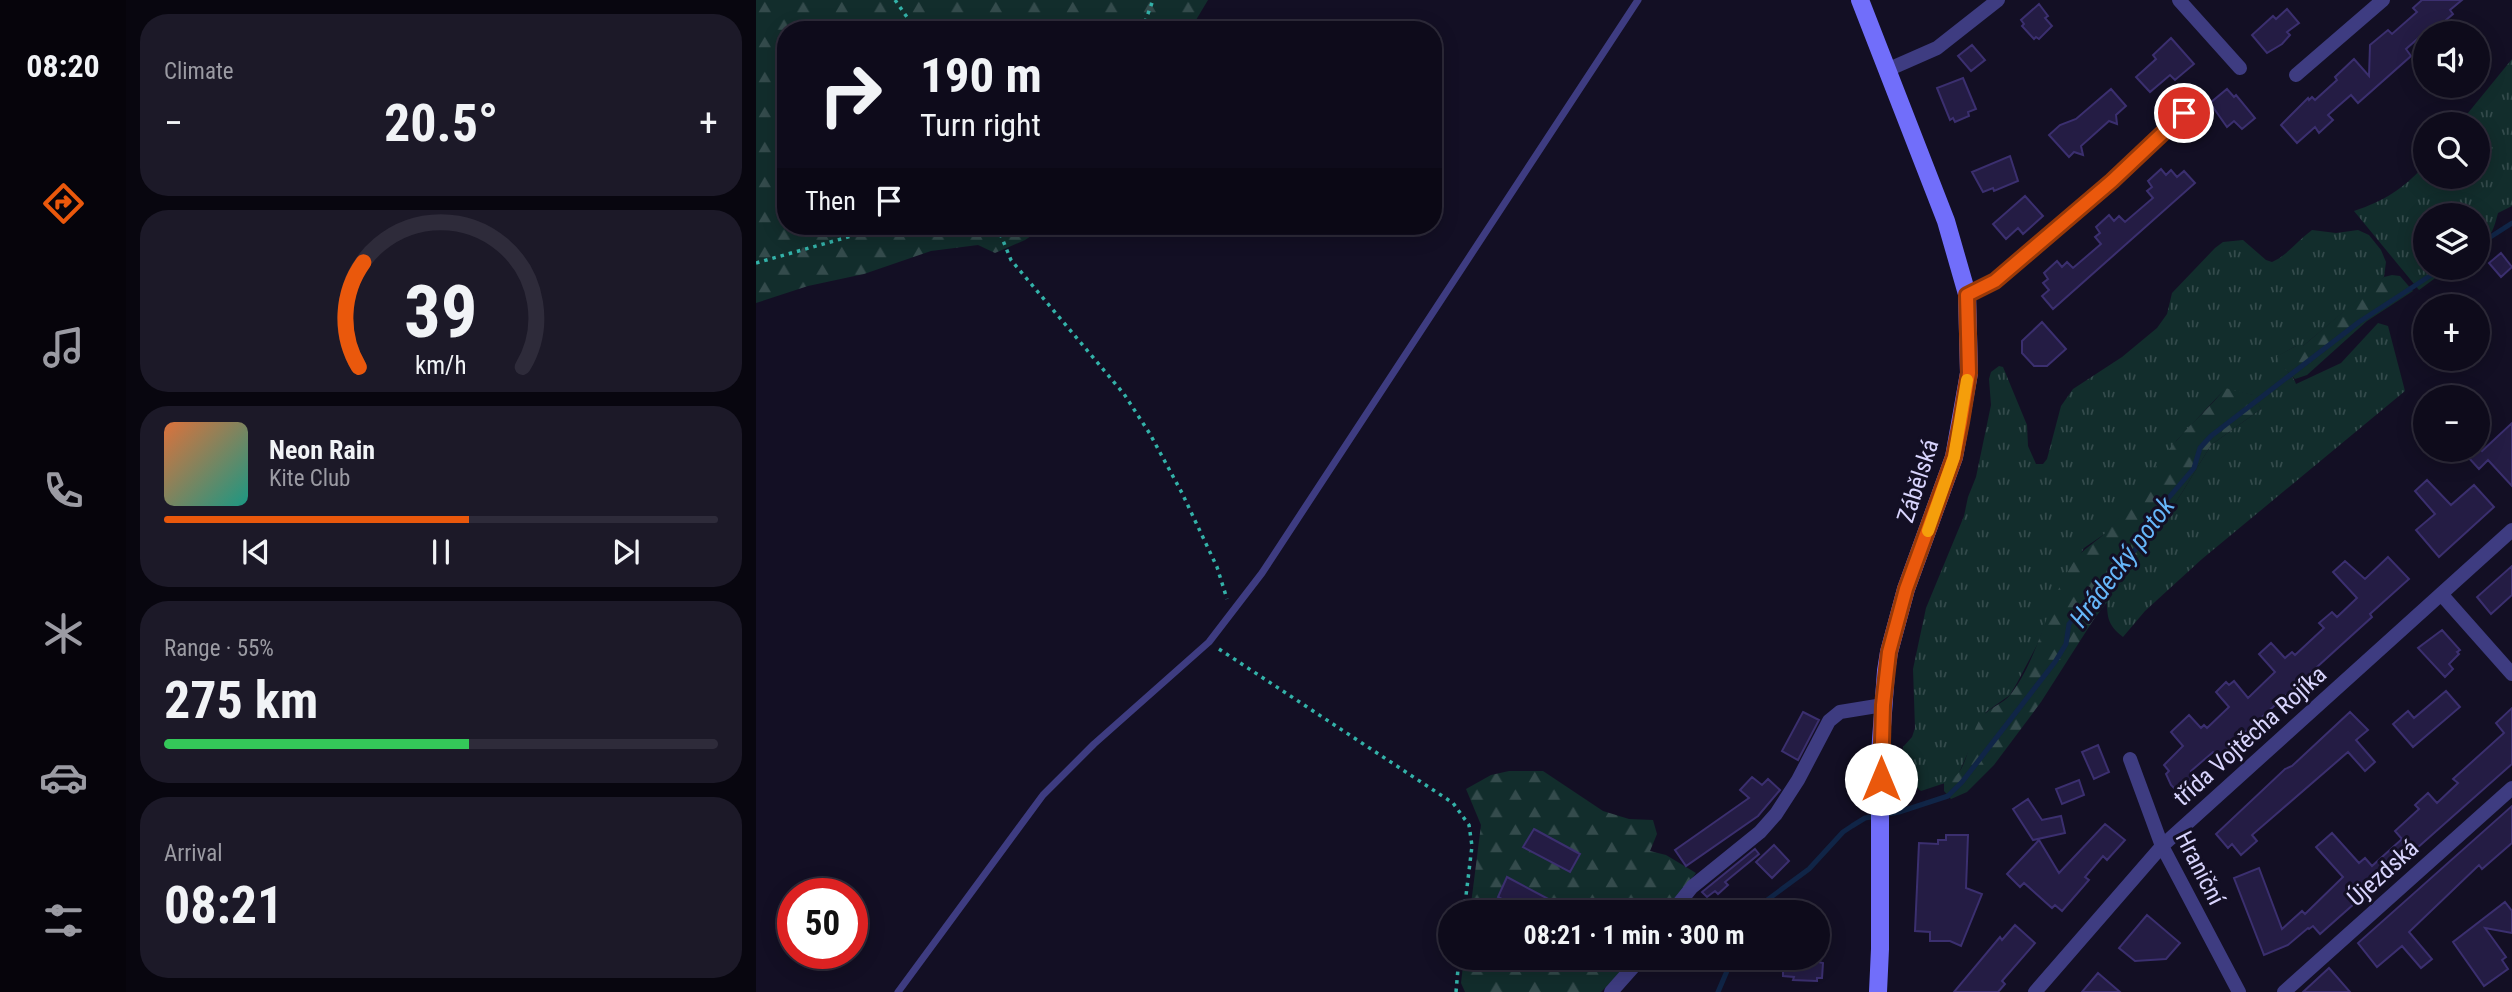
<!DOCTYPE html>
<meta charset="utf-8">
<style>
body{margin:0;font-family:"Roboto Condensed",sans-serif;background:#1c1928;color:#f1f3f6;height:100vh;display:flex;flex-direction:column;font-size:26px;white-space:nowrap}
*{box-sizing:border-box;margin:0}
p{font-size:23px;color:#9b9ba3}
.icon{flex:none;width:38px;height:38px;fill:none;stroke:currentColor;stroke-width:2;stroke-linecap:round;stroke-linejoin:round}
.map{position:relative;flex:1;overflow:hidden}
.details{display:flex;flex-direction:column;gap:14px;padding:14px;background:#08060f;width:630px}
.details>*{flex:none}
.hud{position:absolute;left:21px;top:21px;width:665px;height:214px;border-radius:28px;box-shadow:0 4px 18px #0003,0 0 0 2px #2e2b3a;background:#0e0b1b;color:#f1f3f6;overflow:hidden}
.buttons{position:absolute;left:1657px;top:21px;display:grid;gap:14px}
.buttons a{display:grid;place-items:center;width:77px;height:77px;border-radius:50%;background:#0e0b1b;box-shadow:0 4px 18px #0003,0 0 0 2px #2e2b3a;font-size:35px}
.speed{position:absolute;left:21px;top:878px;display:flex;gap:14px;font-size:35px;font-weight:700;text-align:center}
.speed>*{display:grid;place-content:center;width:91px;height:91px;border-radius:50%;background:#0e0b1b;box-shadow:0 4px 18px #0003,0 0 0 2px #2e2b3a;line-height:1}
.speed .limit{border:10px solid #d22;background:#fff;color:#111}
.pin{position:absolute;display:grid;place-items:center;width:60px;height:60px;color:#fff;margin:-30px;border:4px solid #fff;border-radius:50%;box-shadow:0 2px 7px #0007}
.me{position:absolute;width:77px;margin:-38px;rotate:0deg;stroke-linejoin:round;filter:drop-shadow(0 0 5px #0008)}
.turn{display:flex;align-items:center;gap:24px;height:147px;padding:0 28px;font-size:32px}
.turn .icon{width:91px;height:91px;stroke-width:2.5}
.turn b{display:block;font-size:49px;line-height:60px}
.then{display:flex;align-items:center;height:66px;padding:0 28px;background:#0003;gap:14px;font-size:26px}
.big{font-size:52px;font-weight:700;line-height:1.1}
.details .card{flex:1;display:flex;flex-direction:column;justify-content:center;gap:10px;min-width:0;padding:0 24px;border-radius:28px;background:#1c1928}
.details .dial{align-items:center;gap:0}
.dial svg{height:182px;overflow:visible;fill:none;stroke:#2e2b3a;stroke-width:7;stroke-linecap:round;text-anchor:middle}
.dial text{fill:#f1f3f6;stroke:none}
.song{display:flex;align-items:center;gap:21px}
.cover{width:84px;height:84px;border-radius:10px;background:linear-gradient(135deg,hsl(20 70% 55%),hsl(170 70% 35%))}
.played{height:7px;border-radius:4px;background:linear-gradient(90deg,#ea580c 55%,#2e2b3a 55%)}
.keys{display:flex;justify-content:space-around;direction:ltr}
.heat{display:flex;justify-content:space-between;align-items:center;font-size:38px;direction:ltr}
.charge{height:10px;border-radius:5px;background:linear-gradient(90deg,#34c759 55%,#2e2b3a 0)}
.trip{position:absolute;left:682px;top:900px;width:392px;height:70px;border-radius:35px;background:#0e0b1b;box-shadow:0 4px 18px #0003,0 0 0 2px #2e2b3a;font-weight:700;line-height:70px;text-align:center}
main{display:flex;flex:1;min-height:0}
.tab-bar{display:flex;flex-direction:column;width:126px;justify-content:space-around;align-items:center;background:#06040b;color:#9b9ba3}
.tab-bar .icon{width:49px;height:49px}
.tab-bar .current{color:#ea580c}
.tab-bar b{font-size:32px;color:#f1f3f6}
.map>svg:first-child{display:block}
.grass{fill:url(#grass-tufts)}
.forest{fill:url(#forest-firs)}
.lines{fill:none;stroke-linecap:round;stroke-linejoin:round}
.stream{stroke:#102547;stroke-width:5}
.building{fill:#241c44;stroke:#3b2f6f;stroke-width:2}
.path{stroke:#33b2a9;stroke-width:3.5;stroke-dasharray:3.5 5;stroke-linecap:butt}
.service{stroke:#3e3c81;stroke-width:7}
.minor{stroke:#3e3c81;stroke-width:14}
.secondary{stroke:#716efa;stroke-width:18}
.route-casing{stroke:#983908;stroke-width:18}
.route{stroke:#ea580c;stroke-width:12}
.slow{stroke:#f59e0b;stroke-width:12}
.labels{text-anchor:middle;stroke-width:6;stroke-linejoin:round;paint-order:stroke}
.street-label{font-size:24px;fill:#d8d4fd;stroke:#130f24}
.water-label{font-size:26px;font-style:italic;fill:#66b6f9;stroke:#130f24}
</style>
<main>
<nav class="tab-bar">
<b>08:20</b>
<svg class="icon current" aria-label="directions" viewBox="0 0 24 24"><path d="M12 3l9 9-9 9-9-9zM9 14v-3h6M13 9l2 2-2 2"/></svg>
<svg class="icon" aria-label="music" viewBox="0 0 24 24"><path d="M9 18V5l10-2v13"/><circle cx="6" cy="18" r="3"/><circle cx="16" cy="16" r="3"/></svg>
<svg class="icon" aria-label="phone" viewBox="0 0 24 24"><path d="M5 4h4l2 5-3 2q2 4 5 5l2-3 5 2v4C11 20 4 13 5 4z"/></svg>
<svg class="icon" aria-label="climate" viewBox="0 0 24 24"><path d="M12 3v18M4 7l16 10M4 17L20 7"/></svg>
<svg class="icon" aria-label="car" viewBox="0 0 24 24"><path d="M5 17H2v-5l4-1 3-4h7l3 4 3 1v5h-3M9 17h6M6 11h13"/><circle cx="7" cy="17" r="2"/><circle cx="17" cy="17" r="2"/></svg>
<svg class="icon" aria-label="filters" viewBox="0 0 24 24"><path d="M4 7h16M4 17h16"/><circle cx="9" cy="7" r="2"/><circle cx="15" cy="17" r="2"/></svg>
</nav>
<section class="details">
<div class="card"><p>Climate</p>
<div class="heat"><a>−</a><b class="big">20.5°</b><a>+</a></div>
</div>
<div class="card dial"><svg viewBox="0 0 100 80">
<path d="M14 69A42 42 0 1 1 86 69"/>
<path d="M14 69A42 42 0 0 1 16 23" stroke="#ea580c"/>
<text x="50" y="56" font-size="32" font-weight="700">39</text>
<text x="50" y="72" font-size="11">km/h</text>
</svg></div>
<div class="card">
<div class="song"><i class="cover"></i><div><b>Neon Rain</b><p>Kite Club</p></div></div>
<div class="played"></div>
<div class="keys"><svg class="icon" aria-label="previous" viewBox="0 0 24 24"><path d="M18 5L8 12l10 7zM5 5v14"/></svg><svg class="icon" aria-label="pause" viewBox="0 0 24 24"><path d="M8 5v14M16 5v14"/></svg><svg class="icon" aria-label="next" viewBox="0 0 24 24"><path d="M6 5l10 7-10 7zM19 5v14"/></svg></div>
</div>
<div class="card"><p>Range · 55%</p><b class="big">275 km</b><div class="charge"></div></div>
<div class="card"><p>Arrival</p><b class="big">08:21</b></div>
</section>
<div class="map">
<svg width="1756" height="992" viewBox="0 0 1756 992">
<defs>
<pattern id="grass-tufts" width="24" height="20" patternUnits="userSpaceOnUse" patternTransform="scale(1.75)"><rect width="24" height="20" fill="#122d2c"/><path d="M3 7l-1-3M5 7V3M7 7l1-3M15 17l-1-3M17 17v-4M19 17l1-3" fill="none" stroke="#344b4c"/></pattern>
<pattern id="forest-firs" width="22" height="20" patternUnits="userSpaceOnUse" patternTransform="scale(1.75)"><rect width="22" height="20" fill="#122d2c"/><path d="M5 1l3.5 6h-7zM16 11l3.5 6h-7z" fill="#344b4c"/></pattern>
</defs>
<rect width="100%" height="100%" fill="#130f24"/>
<!-- grass -->
<path class="grass" d="M1756,59V206L1742,213C1738,228 1736,237 1722,247V215H1670V268H1693L1663,290L1598,211C1628,201 1647,189 1669,165L1670,177H1722V124H1703Z
M1556,230L1580,233L1602,230L1613,235L1625,250L1630,262L1628,277L1622,283L1547,346H1540L1522,356C1524,368 1537,373 1540,384L1585,363L1622,323L1632,326L1649,391L1446,559L1389,611L1367,637C1352,625 1351,618 1351,599L1365,584L1427,491L1455,445L1505,409L1497,395L1469,389L1421,440L1373,507L1350,533L1328,548L1301,596L1281,645L1261,683L1254,695L1230,712L1202,775L1195,781L1165,791C1147,776 1147,770 1147,747L1156,737L1159,728L1157,669L1170,608L1208,516L1212,497L1220,477L1235,405L1233,379L1235,372L1243,366L1247,367L1271,425L1272,446L1280,464H1287L1291,459L1305,406L1317,389L1366,357L1401,328L1411,314L1416,293L1459,248L1467,242L1487,240L1510,260L1516,262C1532,255 1542,240 1556,230Z"/>
<!-- forest -->
<path class="forest" d="M0,0H452L434,30H30V226H290L269,240L239,253L222,245L175,251L108,274L52,286L0,303Z
M1636,275L1644,276L1657,291L1611,321L1551,375L1539,379L1523,363L1521,356L1540,346H1547L1628,277Z
M1469,388L1498,395L1505,409L1455,445L1427,491L1365,584L1338,619L1285,702L1238,765L1211,792L1195,799L1188,791V782C1215,776 1210,736 1226,717C1234,707 1247,704 1255,694C1284,656 1290,604 1316,564C1326,548 1342,542 1354,528C1379,500 1397,466 1422,439C1437,421 1455,407 1469,388Z
M753,771H787L847,811L873,819L897,820L901,834L894,851L910,855L940,873L910,912H714L725,825L710,789L735,775Z
M708,957H876L864,973L845,992H709L705,983Z"/>
<g class="lines">
<!-- stream -->
<path class="stream" d="M1722,245L1756,223
M995,912L1053,869L1087,832L1096,826L1109,818L1143,812L1192,796L1206,782L1299,662L1310,644L1313,624L1334,599L1350,586L1399,525L1404,508L1438,468L1444,448L1455,436L1603,322L1686,268
M962,992L977,957"/>
</g>
<!-- building -->
<path class="building" d="M1666,0H1706L1694,10L1697,14L1690,20V24L1685,29L1674,28L1650,49L1655,56L1602,103L1595,95L1572,115L1577,120L1563,133L1559,127L1541,143L1525,125L1552,98L1553,100L1556,97L1559,100L1581,80L1579,77L1598,59L1613,76L1614,45L1632,30L1636,34L1661,12L1657,8Z
M1283,4L1292,16L1289,18L1296,26L1283,39L1280,37L1278,39L1266,26L1268,24L1265,20Z
M1531,9L1543,23L1531,32L1534,35L1526,44L1511,53L1496,35L1517,16L1520,19Z
M1415,38L1438,64L1419,80L1414,75L1394,92L1380,77L1400,59L1397,55Z
M1216,45L1229,60L1215,71L1202,56Z
M1207,78L1220,109L1212,112L1213,116L1199,122L1197,118L1194,120L1181,88Z
M1355,89L1370,106L1360,115L1361,124L1353,121L1325,146L1327,155L1318,152L1313,157L1293,135L1304,125L1320,119Z
M1471,89L1478,97L1480,95L1499,118L1486,129L1478,121L1471,127L1454,103Z
M1254,156L1262,181L1238,191L1237,188L1227,192L1216,172Z
M1405,169L1410,175L1415,170L1421,177L1428,171L1439,183L1297,309L1286,296L1293,290L1287,283L1292,279L1288,273L1301,261L1306,267L1311,262L1317,268L1345,244L1339,237L1344,233L1340,227L1353,215L1358,221L1363,216L1369,222L1397,198L1391,191L1396,187L1392,181Z
M1269,196L1287,216L1267,234L1262,228L1250,239L1237,224Z
M1745,253L1756,267L1745,277L1733,263Z
M1286,322L1310,349L1291,366H1278L1266,353V341Z
M1756,423V486L1732,460L1723,469L1712,457L1722,447L1726,451Z
M1671,480L1695,505L1718,485L1738,507L1683,557L1660,530L1679,514L1659,491Z
M1632,557L1653,579L1614,614L1616,617L1462,757L1457,752L1435,771L1439,775L1423,793L1415,785L1410,774L1413,771L1408,765L1427,746L1415,732L1433,715L1445,728L1448,725L1451,728L1473,707L1460,692L1470,682L1473,685L1478,681L1492,698L1519,672L1503,654L1515,643L1529,658L1536,652L1539,655L1568,628L1563,623L1576,612L1581,617L1601,598L1577,572L1589,561L1609,579Z
M1756,566V595L1735,614L1721,597Z
M1686,630L1704,650L1701,652L1703,654L1693,664L1697,669L1689,677L1662,648Z
M1690,691L1704,707L1657,747L1637,724L1652,711L1658,718Z
M1756,708V764L1564,934L1557,926L1553,929L1552,928L1532,945L1508,955L1478,878L1503,868L1526,929L1546,911L1549,914L1587,877L1560,847L1576,833L1603,863L1609,858L1616,866L1646,839L1639,831L1663,809L1659,805L1672,793L1681,803L1702,783L1697,779L1748,733L1740,723Z
M1047,712L1063,720L1042,760L1026,751Z
M1594,712L1612,730L1600,740L1619,762L1609,771L1592,752L1496,835L1501,841L1485,855L1476,844L1472,848L1460,834L1529,769L1536,766Z
M1342,745L1353,772L1338,779L1326,752Z
M996,777L1006,785L1012,779L1024,790L1002,816L930,866L919,850L993,798L984,790Z
M1323,780L1328,795L1306,804L1300,789Z
M1272,799L1286,820L1305,816L1309,833L1277,840L1257,809Z
M1756,806V843L1726,869L1723,865L1653,932L1676,959L1665,968L1646,946L1621,967L1602,943Z
M1349,824L1369,840L1351,860L1347,856L1329,877L1333,880L1306,911L1299,905L1296,908L1268,883L1264,887L1251,874L1283,840L1303,873Z
M778,829L824,854L814,872L767,847Z
M1190,835H1212L1210,888L1226,894L1205,946L1194,941H1174V932L1159,931L1163,843L1182,844V840H1190Z
M1018,845L1033,861L1016,878L1000,862Z
M999,849L1003,854L969,882L972,885L962,894L959,891L951,897L946,892Z
M751,877L798,902L793,912H770L742,897Z
M1749,902L1756,911V933L1729,928L1750,957L1746,960L1752,969L1728,986L1697,942Z
M1391,915L1424,943L1410,959L1379,961L1363,948Z
M1259,925L1279,943L1246,981L1249,984L1242,992H1198L1244,937L1246,940Z
M1027,957H1062V962L1067,963L1066,978H1061V981L1037,980L1038,977L1027,976Z
M1573,968L1594,992H1547Z
M1342,973L1364,992H1326Z"/>
<g class="lines">
<!-- path -->
<path class="path" d="M139,0L160,30
M386,30L397,0
M241,226L255,260L368,394L394,434L426,493L461,567L471,599
M0,263L131,226
M463,649L697,803L713,825L716,846L708,912
M700,992L703,957"/>
<!-- service -->
<path class="service" d="M142,992L287,795L338,744L453,642L506,573L882,0"/>
<!-- minor -->
<path class="minor" d="M1423,0L1484,68
M1131,70L1181,48L1242,0
M1540,75L1627,0
M1211,294L1239,281L1356,181L1428,113
M1685,594L1756,674
M1374,759L1406,846L1483,992
M916,912L936,887L1004,832L1020,814L1042,780L1073,721L1084,712L1127,705
M855,992L886,957
M1279,992L1406,846L1756,530
M1528,992L1756,788"/>
<!-- secondary -->
<path class="secondary" d="M1104,0L1190,221L1211,294L1213,373L1198,457L1150,589L1133,652L1130,671L1124,754V949L1122,992"/>
</g>
<g class="lines">
<defs>
<path id="route" d="M1125,779L1127,705L1133,652L1150,589L1198,457L1205,422L1213,373L1211,295L1239,281L1356,181L1428,113"/>
</defs>
<!-- route casing -->
<use href="#route" class="route-casing"/>
<!-- route -->
<use href="#route" class="route"/>
<!-- slow -->
<path class="slow" d="M1172,531L1198,457L1211,380"/>
</g>
<g class="labels">
<!-- street labels -->
<g class="street-label">
<text transform="translate(1162 481) rotate(-72)" y="8">Zábělská</text>
<text transform="translate(1494 736) rotate(-42)" y="8">třída Vojtěcha Rojíka</text>
<text transform="translate(1444 868) rotate(63)" y="8">Hraniční</text>
<text transform="translate(1627 873) rotate(-42)" y="8">Újezdská</text>
</g>
<!-- water labels -->
<g class="water-label">
<text transform="translate(1366 562) rotate(-53)" y="9">Hrádecký potok</text>
</g>
</g>
</svg>
<div class="buttons">
<a><svg class="icon" aria-label="sound" viewBox="0 0 24 24"><path d="M4 9h4l5-4v14l-5-4H4zM17 9q2 3 0 6"/></svg></a>
<a><svg class="icon" aria-label="search" viewBox="0 0 24 24"><circle cx="10" cy="10" r="6"/><path d="M15 15l6 6"/></svg></a>
<a><svg class="icon" aria-label="layers" viewBox="0 0 24 24"><path d="M12 4l9 5-9 5-9-5zM3 14l9 5 9-5"/></svg></a>
<a>+</a>
<a>−</a>
</div>
<div class="speed"><div class="limit">50</div></div>
<div class="pin" style="left:1428px;top:113px;background:#d93025"><svg class="icon" aria-label="arrive" viewBox="0 0 24 24"><path d="M6 21V4h12l-3 4 3 4H6"/></svg></div>
<svg class="me" style="left:1125px;top:779px" viewBox="-20 -20 40 40"><circle r="19" fill="#fff"/><path d="M0-13L10 11 0 6-10 11z" fill="#ea580c"/></svg>
<div class="trip">08:21 · 1 min · 300 m</div>
<div class="hud">
<div class="turn"><svg class="icon" aria-label="right" viewBox="0 0 24 24"><path d="M7 20v-9h11M14 6l5 5-5 5"/></svg><div><b>190 m</b>Turn right</div></div>
<div class="then">Then<svg class="icon" aria-label="arrive" viewBox="0 0 24 24"><path d="M6 21V4h12l-3 4 3 4H6"/></svg></div>
</div>
</div>
</main>
